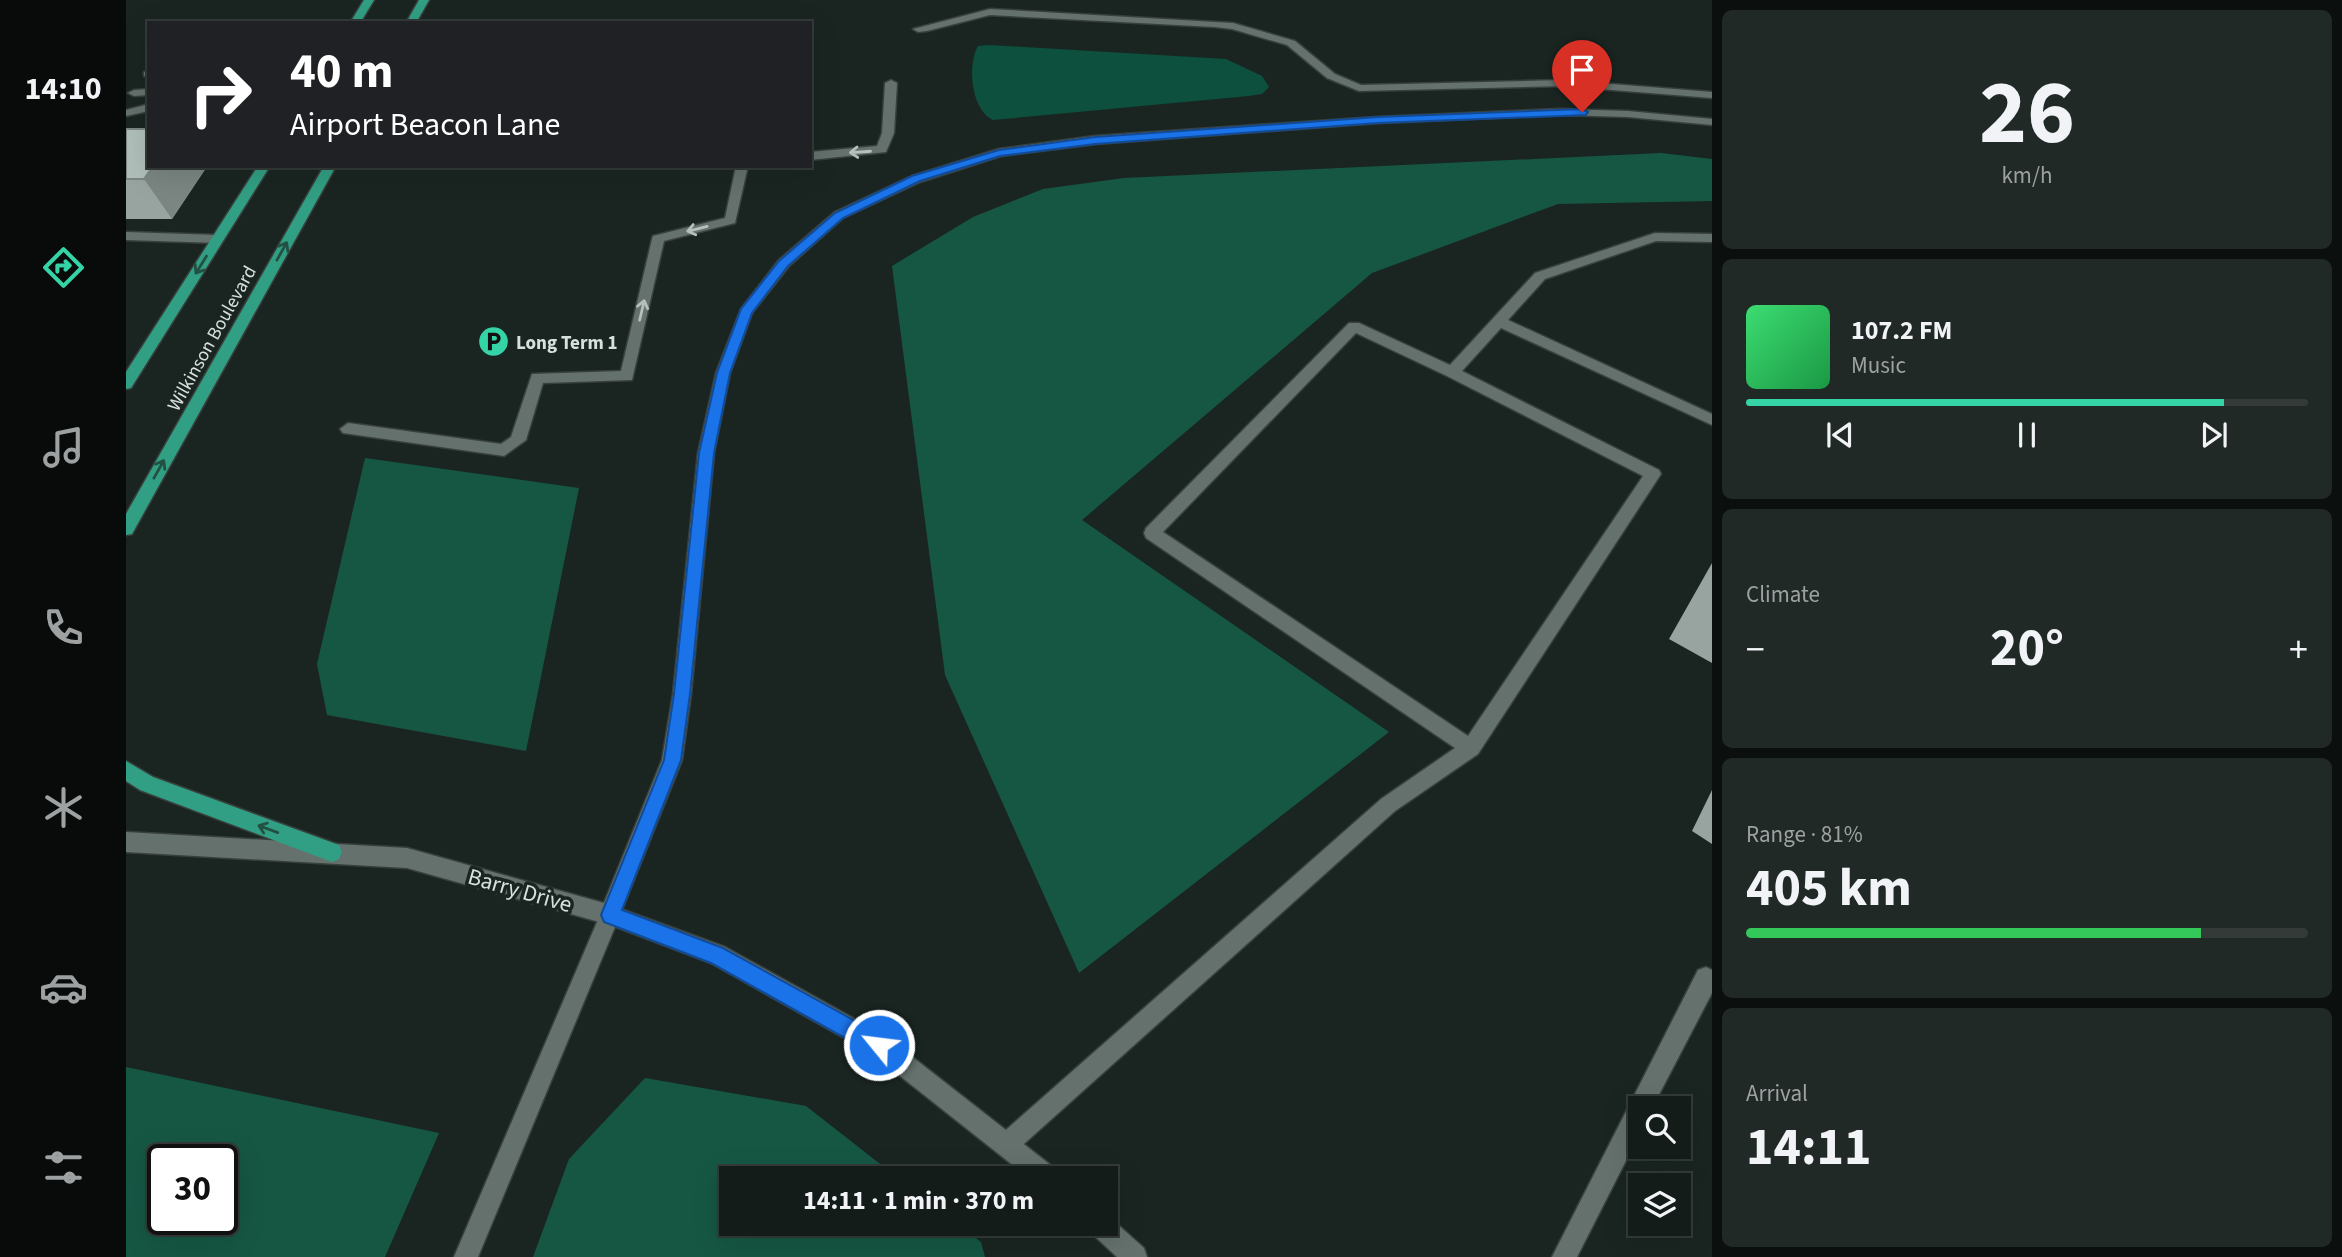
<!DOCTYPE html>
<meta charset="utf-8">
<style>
body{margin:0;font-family:"Source Sans 3",sans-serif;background:#212926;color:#f1f3f6;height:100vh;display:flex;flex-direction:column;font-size:26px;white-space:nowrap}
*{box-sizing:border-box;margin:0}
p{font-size:23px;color:#9da1a2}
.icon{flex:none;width:38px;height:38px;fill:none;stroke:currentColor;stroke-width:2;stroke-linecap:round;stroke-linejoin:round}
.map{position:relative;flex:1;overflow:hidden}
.details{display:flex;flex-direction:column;gap:10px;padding:10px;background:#0b0f0e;width:630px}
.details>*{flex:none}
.top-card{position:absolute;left:21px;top:21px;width:665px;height:147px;border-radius:0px;box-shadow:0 7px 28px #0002,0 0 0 2px #333a38;background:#202124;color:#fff;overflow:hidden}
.controls{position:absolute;left:1502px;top:1096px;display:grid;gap:14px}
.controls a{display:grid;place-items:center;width:63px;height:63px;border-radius:0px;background:#141c19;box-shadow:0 7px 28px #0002,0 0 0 2px #333a38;font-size:35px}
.speed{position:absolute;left:21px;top:1144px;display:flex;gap:14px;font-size:35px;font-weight:700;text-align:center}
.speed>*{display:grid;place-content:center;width:91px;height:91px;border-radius:50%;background:#141c19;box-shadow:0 7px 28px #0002,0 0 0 2px #333a38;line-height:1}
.speed .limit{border:4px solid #111;border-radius:10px;background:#fff;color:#111}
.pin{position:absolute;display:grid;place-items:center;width:60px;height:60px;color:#fff;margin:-72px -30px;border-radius:50% 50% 50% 0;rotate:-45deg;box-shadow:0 0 7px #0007}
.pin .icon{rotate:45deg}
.me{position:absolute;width:77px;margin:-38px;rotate:299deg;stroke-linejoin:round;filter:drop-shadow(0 0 5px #0008)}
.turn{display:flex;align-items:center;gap:24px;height:147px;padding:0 28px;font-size:32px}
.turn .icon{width:91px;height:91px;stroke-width:2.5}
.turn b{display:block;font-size:49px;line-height:60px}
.big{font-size:52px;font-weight:700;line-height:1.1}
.details .tile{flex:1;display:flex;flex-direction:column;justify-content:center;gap:10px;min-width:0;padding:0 24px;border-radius:10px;background:#212926}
.details .dial{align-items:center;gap:0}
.dial b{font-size:91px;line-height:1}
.song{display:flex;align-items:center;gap:21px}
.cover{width:84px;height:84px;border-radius:10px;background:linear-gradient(135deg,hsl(140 70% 55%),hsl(140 70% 35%))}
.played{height:7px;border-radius:4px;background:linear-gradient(90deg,#35d4a7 85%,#333a38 85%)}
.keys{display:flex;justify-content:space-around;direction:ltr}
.heat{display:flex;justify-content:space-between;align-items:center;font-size:38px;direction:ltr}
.charge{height:10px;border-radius:5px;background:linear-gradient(90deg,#34c759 81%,#333a38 0)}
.trip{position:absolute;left:593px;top:1166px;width:399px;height:70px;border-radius:0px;background:#141c19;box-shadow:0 7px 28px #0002,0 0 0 2px #333a38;font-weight:700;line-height:70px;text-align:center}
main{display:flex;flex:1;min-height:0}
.dock{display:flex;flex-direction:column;width:126px;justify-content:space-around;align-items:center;background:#080b0a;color:#9da1a2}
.dock .icon{width:49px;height:49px}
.dock .on{color:#35d4a7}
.dock b{font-size:32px;color:#f1f3f6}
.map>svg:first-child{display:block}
.forest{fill:#165744;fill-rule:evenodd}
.water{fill:#0c503d}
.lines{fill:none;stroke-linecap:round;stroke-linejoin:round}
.service-casing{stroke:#38403d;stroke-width:3}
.minor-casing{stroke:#38403d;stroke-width:3}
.tertiary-casing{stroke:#38403d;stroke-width:3}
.primary-casing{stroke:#38403d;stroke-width:3}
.service{fill:#64716c;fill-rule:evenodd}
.minor{fill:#64716c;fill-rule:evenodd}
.tertiary{fill:#64716c;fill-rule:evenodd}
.primary{fill:#319f83;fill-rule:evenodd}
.wall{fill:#97a49f}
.shaded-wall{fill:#7b8682}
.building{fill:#b0bfb9;stroke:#7b8682;stroke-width:2}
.oneway{stroke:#b5bfbb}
.oneway2{stroke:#225043}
.route{fill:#1a73e8;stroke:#114b97;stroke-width:2}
.labels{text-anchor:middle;stroke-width:7;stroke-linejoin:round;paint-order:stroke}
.street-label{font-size:19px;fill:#d8e0dd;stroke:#1a2521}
.poi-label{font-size:19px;font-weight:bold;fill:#d8e0dd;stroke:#1a2521;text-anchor:start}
.near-street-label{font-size:23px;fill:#d8e0dd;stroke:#1a2521}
</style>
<main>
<nav class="dock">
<b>14:10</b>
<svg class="icon on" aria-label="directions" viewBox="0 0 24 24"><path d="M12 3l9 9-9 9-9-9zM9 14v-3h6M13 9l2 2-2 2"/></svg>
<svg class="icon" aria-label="music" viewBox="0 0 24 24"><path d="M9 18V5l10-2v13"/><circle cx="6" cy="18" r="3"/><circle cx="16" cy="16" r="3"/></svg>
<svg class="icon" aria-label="phone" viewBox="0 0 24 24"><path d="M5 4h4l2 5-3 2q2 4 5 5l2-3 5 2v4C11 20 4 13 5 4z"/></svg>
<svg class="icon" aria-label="climate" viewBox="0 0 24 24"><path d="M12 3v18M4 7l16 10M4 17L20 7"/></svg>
<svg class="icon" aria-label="car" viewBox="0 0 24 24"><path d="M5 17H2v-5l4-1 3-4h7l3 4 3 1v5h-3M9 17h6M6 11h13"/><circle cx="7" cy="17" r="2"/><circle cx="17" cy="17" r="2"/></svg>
<svg class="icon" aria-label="filters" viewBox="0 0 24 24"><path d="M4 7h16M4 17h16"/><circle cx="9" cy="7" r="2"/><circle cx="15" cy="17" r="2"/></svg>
</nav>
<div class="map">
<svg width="1586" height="1257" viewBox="0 0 1586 1257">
<rect width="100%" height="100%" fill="#1a2521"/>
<!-- forest -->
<path class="forest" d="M1535,153L1586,159V201L1432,204L1246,273L956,520L1263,732L953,973L819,675L766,266L847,217L917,189L998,178Z
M239,458L453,488L400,751L201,715L191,664Z
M0,1067L313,1133L259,1257H0ZM96,1160V1220H37V1160Z
M519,1078L680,1106L772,1178H606V1223H831L855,1242L859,1257H407L443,1159Z"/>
<!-- water -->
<path class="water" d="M863,45L1100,59L1136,76L1143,87L1136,94L1123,96L867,120C845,110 841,65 852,46Z"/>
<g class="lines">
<defs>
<path id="service" d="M864,9L1107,23L1169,41L1209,74L1235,85L1436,80L1586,92V98L1436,86L1233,91L1201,78L1161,45L1106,29L1089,27L864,15L801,31L792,32L787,29Z
M23,71V77L18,76V72Z
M765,80L771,83L768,133L760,152L684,160V152L751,146L756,133L759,83Z
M23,89V95L8,96L2,93L8,90Z
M23,104V111L0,116V110Z
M610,166H622L609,223L538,241L506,380L417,383L400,440L378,456L217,433L214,429L222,423L375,444L385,437L406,374L495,371L526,239L527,236L599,218Z
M0,232L92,235L98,239L92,243L0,240Z
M1529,233L1586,234V242L1530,241L1419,279L1382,320L1586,414V425L1375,328L1336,371L1533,470L1535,474L1352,754L1269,811L889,1152L881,1156L873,1152L869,1144L873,1136L1255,799L1329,748L1020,538L1018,533L1020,528L1223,323H1233L1324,365L1409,273ZM1230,333L1321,376L1517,476L1342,736L1037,532Z
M484,905L491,908L494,915L352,1257H328L477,908Z
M1580,967L1586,970V993L1526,1108H1514V1133L1451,1257H1426L1572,970Z"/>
<path id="minor" d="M484,905L599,947L761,1037L931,1170L935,1178H903L745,1053L585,963L477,922L474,915L477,908Z
M980,1214L1018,1248L1021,1257H991L964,1232L961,1223H980Z"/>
<path id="tertiary" d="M1434,109L1502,111L1586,119V125L1502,117L1434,115L1252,123L969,144L875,156L794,182L717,218L663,266L626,313L604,373L588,453L565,694L556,760L491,922L484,925L281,868L0,852V832L281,848L478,903L536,760L547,694L572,453L590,373L615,309L653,260L709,212L786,176L873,149L969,136L1252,117Z"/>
<path id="primary" d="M238,0H248L234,23H224Z
M293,0H303L290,23H280Z
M132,166H144L5,388L0,389V372Z
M198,166H210L6,534L0,535V514Z
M0,761L27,777L213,845L216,852L213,859L206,862L14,790L0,781Z"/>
</defs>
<!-- service casing -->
<use href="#service" class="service-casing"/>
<!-- minor casing -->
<use href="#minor" class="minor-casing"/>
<!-- tertiary casing -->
<use href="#tertiary" class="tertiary-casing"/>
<!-- primary casing -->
<use href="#primary" class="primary-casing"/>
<!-- service -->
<use href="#service" class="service"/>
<!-- minor -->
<use href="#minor" class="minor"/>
<!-- tertiary -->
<use href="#tertiary" class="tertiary"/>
<!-- primary -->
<use href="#primary" class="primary"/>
</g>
<!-- wall -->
<path class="wall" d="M0,129L80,168L46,219H0Z
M1586,563V663L1543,639Z
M1586,790V844L1566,831Z"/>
<!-- shaded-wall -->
<path class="shaded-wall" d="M27,166H79L80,168L46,219L18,179Z"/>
<!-- building -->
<path class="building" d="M0,129H23V166H27L18,179H0Z"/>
<!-- one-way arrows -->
<defs><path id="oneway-shaft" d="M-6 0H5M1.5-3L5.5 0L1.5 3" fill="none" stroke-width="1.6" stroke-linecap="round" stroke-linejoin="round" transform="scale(1.75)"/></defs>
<g class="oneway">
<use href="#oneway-shaft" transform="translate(734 152) rotate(176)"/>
<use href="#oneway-shaft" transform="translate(571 229) rotate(166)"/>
<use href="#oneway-shaft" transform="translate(516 310) rotate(-77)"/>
</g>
<g class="oneway2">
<use href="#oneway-shaft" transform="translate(156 251) rotate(-61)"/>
<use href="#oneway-shaft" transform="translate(75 265) rotate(122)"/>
<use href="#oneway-shaft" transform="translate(33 469) rotate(-61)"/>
<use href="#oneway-shaft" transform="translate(142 829) rotate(-160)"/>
</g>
<!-- route -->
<path class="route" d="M1456,109L1462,112L1460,115L1252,123L969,144L874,156L794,181L717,218L662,266L626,313L604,373L588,453L564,694L555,760L496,910L597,948L760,1038L763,1045L760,1053L753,1056L746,1053L585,963L478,922L475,915L538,760L548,694L573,453L591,373L615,309L653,261L709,213L786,176L873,150L969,137L1252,117Z"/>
<!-- icons -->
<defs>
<symbol id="parking-disc" viewBox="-11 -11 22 22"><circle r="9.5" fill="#35d4a7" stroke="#1a2521"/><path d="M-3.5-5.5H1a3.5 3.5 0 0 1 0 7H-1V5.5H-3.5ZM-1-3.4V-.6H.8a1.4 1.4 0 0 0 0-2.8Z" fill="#111"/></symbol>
</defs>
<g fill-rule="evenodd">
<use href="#parking-disc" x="350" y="324" width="35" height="35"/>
</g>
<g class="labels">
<!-- street labels -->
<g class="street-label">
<text transform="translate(85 338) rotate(-61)" y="7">Wilkinson Boulevard</text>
</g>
<!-- poi labels -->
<g class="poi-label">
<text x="390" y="349">Long Term 1</text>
</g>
<!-- near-street labels -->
<g class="near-street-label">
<text transform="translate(394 890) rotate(16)" y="8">Barry Drive</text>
</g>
</g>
</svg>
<div class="controls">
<a><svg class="icon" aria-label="search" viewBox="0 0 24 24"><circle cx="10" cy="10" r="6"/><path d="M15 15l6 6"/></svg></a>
<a><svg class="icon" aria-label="layers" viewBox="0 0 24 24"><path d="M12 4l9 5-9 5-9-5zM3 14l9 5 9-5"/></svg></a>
</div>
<div class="speed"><div class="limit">30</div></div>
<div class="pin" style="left:1456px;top:112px;background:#d93025"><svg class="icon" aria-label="arrive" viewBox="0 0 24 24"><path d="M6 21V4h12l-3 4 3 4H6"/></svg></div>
<svg class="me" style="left:753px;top:1045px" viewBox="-20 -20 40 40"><circle r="17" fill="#1a73e8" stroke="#fff" stroke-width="3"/><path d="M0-11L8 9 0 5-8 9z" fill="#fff"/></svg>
<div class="trip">14:11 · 1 min · 370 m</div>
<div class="top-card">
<div class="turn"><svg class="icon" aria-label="right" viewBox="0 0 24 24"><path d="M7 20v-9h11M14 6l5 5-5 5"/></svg><div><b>40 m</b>Airport Beacon Lane</div></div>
</div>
</div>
<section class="details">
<div class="tile dial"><b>26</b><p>km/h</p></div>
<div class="tile">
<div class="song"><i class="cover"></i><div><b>107.2 FM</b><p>Music</p></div></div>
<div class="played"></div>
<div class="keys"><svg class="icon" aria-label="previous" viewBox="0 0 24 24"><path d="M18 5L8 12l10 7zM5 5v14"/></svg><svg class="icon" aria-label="pause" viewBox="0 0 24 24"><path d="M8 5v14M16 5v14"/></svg><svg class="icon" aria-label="next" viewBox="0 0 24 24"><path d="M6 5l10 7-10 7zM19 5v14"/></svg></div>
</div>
<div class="tile"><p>Climate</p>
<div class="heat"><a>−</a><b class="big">20°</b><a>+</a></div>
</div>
<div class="tile"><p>Range · 81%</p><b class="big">405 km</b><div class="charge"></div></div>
<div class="tile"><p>Arrival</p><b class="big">14:11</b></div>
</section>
</main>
